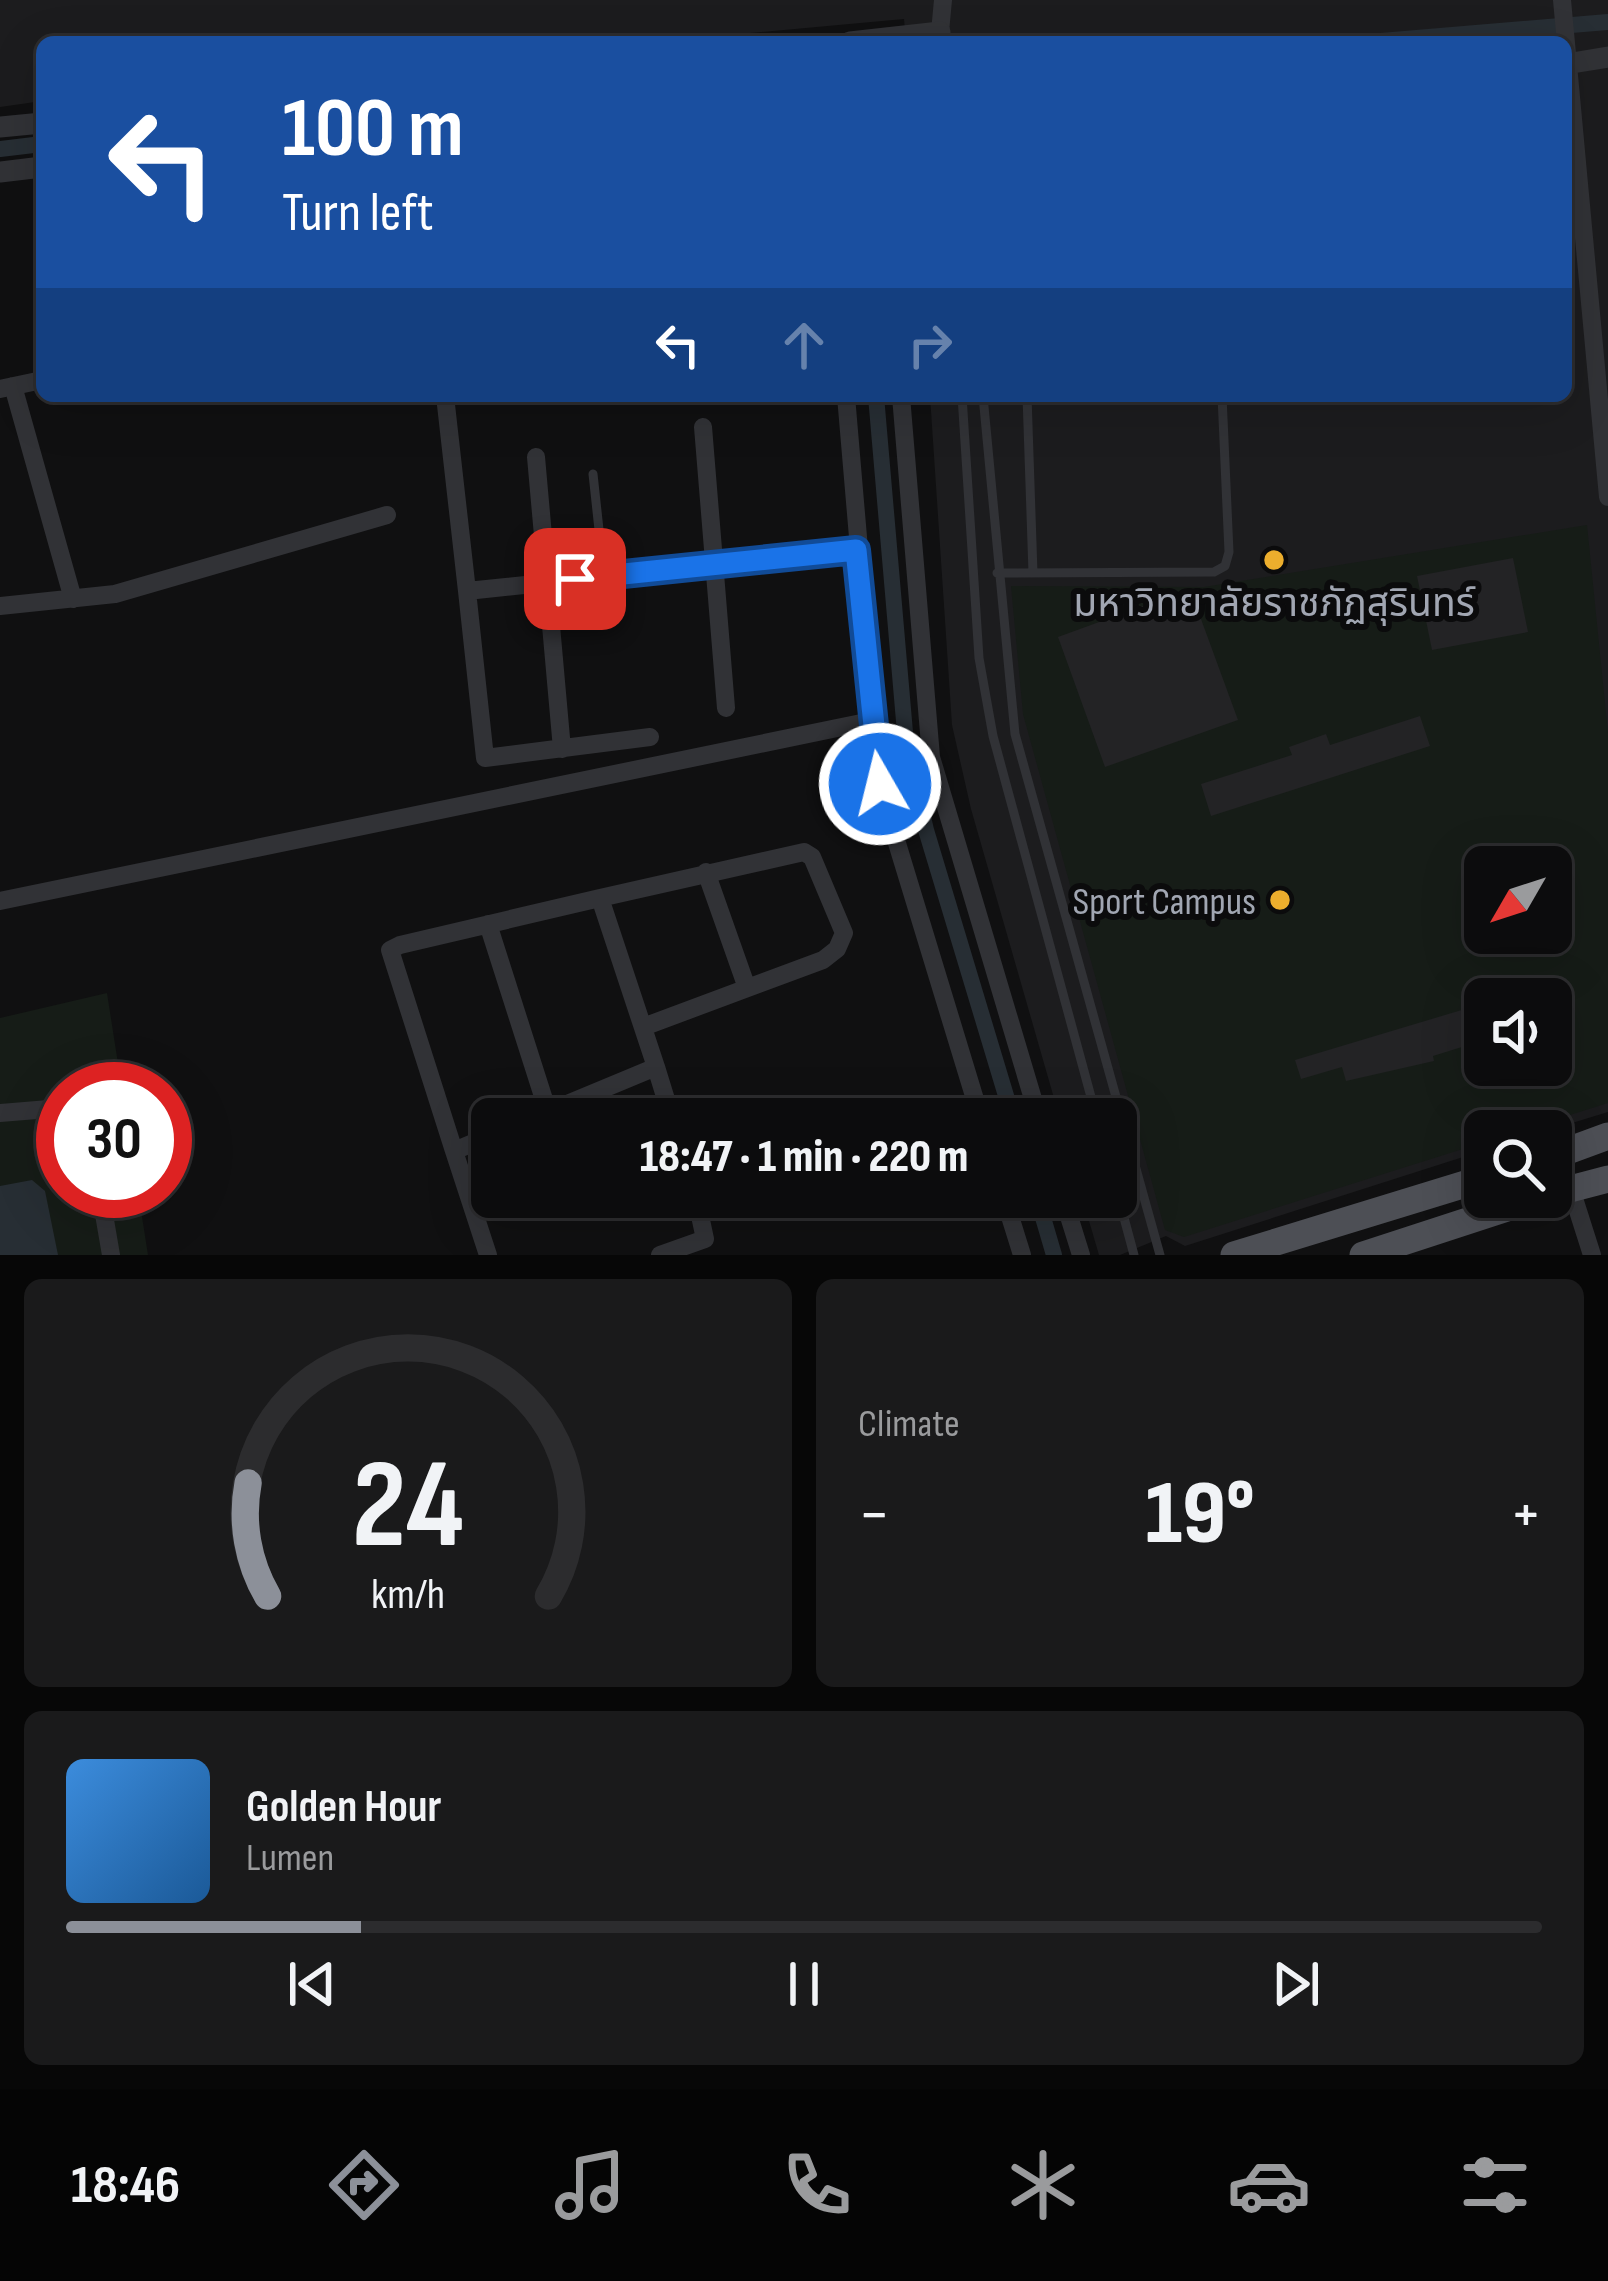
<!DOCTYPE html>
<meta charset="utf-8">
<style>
body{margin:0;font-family:"Sofia Sans Condensed","Noto Sans Thai",sans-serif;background:#1a1a1b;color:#f1f3f6;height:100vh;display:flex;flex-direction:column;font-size:45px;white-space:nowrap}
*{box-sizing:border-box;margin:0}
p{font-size:39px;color:#9a9b9d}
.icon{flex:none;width:66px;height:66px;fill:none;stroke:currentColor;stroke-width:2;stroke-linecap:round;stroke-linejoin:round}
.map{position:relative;height:1255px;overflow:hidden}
.drawer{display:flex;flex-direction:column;gap:24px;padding:24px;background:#070707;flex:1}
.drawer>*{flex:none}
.banner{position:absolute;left:36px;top:36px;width:1536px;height:366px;border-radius:18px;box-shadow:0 12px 48px #0002,0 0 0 3px #2c2c2e;background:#1a4fa0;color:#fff;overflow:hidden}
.needle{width:78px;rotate:231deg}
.controls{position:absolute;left:1464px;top:846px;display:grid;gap:24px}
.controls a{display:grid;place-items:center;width:108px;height:108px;border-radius:18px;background:#0c0c0d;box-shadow:0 12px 48px #0002,0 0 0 3px #2c2c2e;font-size:60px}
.speed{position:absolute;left:36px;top:1062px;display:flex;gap:24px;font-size:60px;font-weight:700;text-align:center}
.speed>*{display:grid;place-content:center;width:156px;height:156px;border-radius:50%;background:#0c0c0d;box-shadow:0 12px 48px #0002,0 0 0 3px #2c2c2e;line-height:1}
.speed .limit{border:18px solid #d22;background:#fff;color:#111}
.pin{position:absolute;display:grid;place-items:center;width:102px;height:102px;color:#fff;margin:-51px;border-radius:24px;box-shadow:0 6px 18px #0006}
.me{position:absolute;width:132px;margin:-66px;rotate:352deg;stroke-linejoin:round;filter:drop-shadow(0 0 9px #0008)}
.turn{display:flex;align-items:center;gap:42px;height:252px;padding:0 48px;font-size:54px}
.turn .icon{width:156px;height:156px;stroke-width:2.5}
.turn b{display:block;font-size:84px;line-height:102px}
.lanes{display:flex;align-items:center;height:114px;padding:0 48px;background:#0003;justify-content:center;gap:60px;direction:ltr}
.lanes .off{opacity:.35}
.big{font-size:90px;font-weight:800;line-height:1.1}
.drawer .widget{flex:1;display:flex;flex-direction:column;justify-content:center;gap:18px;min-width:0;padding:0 42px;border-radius:18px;background:#1a1a1b}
.drawer .dial{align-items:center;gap:0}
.dial svg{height:312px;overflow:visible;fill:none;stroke:#2c2c2e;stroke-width:7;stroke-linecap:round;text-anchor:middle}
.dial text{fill:#f1f3f6;stroke:none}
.song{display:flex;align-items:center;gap:36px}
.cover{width:144px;height:144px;border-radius:18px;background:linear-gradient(135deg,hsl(210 70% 55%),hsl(210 70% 35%))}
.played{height:12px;border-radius:6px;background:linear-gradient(90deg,#8c9099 20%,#2c2c2e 20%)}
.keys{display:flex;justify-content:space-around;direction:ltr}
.heat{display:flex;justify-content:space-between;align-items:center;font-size:66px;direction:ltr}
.drawer .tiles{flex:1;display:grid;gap:24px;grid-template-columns:1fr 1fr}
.widget:last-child{grid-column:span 2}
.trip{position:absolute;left:471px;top:1098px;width:666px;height:120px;border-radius:18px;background:#0c0c0d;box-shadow:0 12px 48px #0002,0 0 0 3px #2c2c2e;font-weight:800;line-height:120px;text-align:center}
.menu{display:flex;height:192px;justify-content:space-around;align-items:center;background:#050505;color:#9a9b9d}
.menu .icon{width:84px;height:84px}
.menu .active{color:#8c9099}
.menu b{font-size:54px;color:#f1f3f6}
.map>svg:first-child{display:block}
.built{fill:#1c1c1e;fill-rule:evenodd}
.green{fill:#161c17;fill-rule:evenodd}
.water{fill:#272e34}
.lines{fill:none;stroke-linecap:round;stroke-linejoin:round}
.canal{stroke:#272e34;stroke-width:16}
.building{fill:#232325}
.service{stroke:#313236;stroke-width:9}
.minor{stroke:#313236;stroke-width:18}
.tertiary{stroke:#313236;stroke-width:21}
.primary{stroke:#4d4f55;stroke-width:27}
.route-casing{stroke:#114b97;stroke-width:30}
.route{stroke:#1a73e8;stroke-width:21}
.poi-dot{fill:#ecae2d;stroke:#0b0b0c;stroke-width:4.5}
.labels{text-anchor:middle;stroke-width:12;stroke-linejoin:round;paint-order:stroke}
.poi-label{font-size:39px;fill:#a1a6b2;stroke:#0b0b0c}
</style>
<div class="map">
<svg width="1608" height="1255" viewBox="0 0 1608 1255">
<rect width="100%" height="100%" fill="#101011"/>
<!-- built -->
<path class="built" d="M0,0H1608V1112L1546,1131H1485V1150L1185,1246L1166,1236L1120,1255H1099L1082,1197H1116V1119H1060L971,809L952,725L930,396H1566V42H906L904,19L651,42H42V101L0,107ZM1485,867H1551V933H1485ZM1485,999H1551V1065H1485Z"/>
<!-- green -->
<path class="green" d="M1587,525L1608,733V1103L1519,1131H1485V1142L1184,1237L1165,1230L1023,714L1011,586L1204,587ZM1485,867H1551V933H1485ZM1485,999H1551V1065H1485Z
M107,993L122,1089H63V1191H138L148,1255H0V1018Z"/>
<!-- water -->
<path class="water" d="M32,1180L45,1191L58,1255H0V1186Z"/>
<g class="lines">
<!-- canal -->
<path class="canal" d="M1369,42L1608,22
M0,149L42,144
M876,396L906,744L926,830L1013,1119
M1037,1197L1054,1255"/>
</g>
<!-- building -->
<path class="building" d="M1513,558L1528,632L1432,650L1417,576Z
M1190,589L1238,720L1105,767L1058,637Z
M1420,716L1430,746L1211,816L1201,784L1292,755L1289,747L1326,734L1330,745Z
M1485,1003V1025L1474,1029L1478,1042L1433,1056L1434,1061L1346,1081L1342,1067L1301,1079L1295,1060Z"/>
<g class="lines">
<!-- service -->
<path class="service" d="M962,396L979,658L993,736L1097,1119
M983,396L1015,734L1160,1255
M1027,396L1033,573
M593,474L604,576
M997,573L1214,572L1225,566L1229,552L1222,396
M1116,1188L1134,1255"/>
<!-- minor -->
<path class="minor" d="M1562,0L1608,497
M940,32L943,0
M13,386L73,599
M0,389L42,380
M445,396L467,591L856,550
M846,396L879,784L981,1119
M901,396L931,757L1039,1119
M703,427L726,708
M536,457L562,749
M467,591L485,758L650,737
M0,606L115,594L387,515
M706,872L747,988
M600,898L804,852L812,857L844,933L837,949L823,960L643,1027
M0,901L871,721
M488,924L548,1112
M0,1113L49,1109L63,1118
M531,1119L656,1067L672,1119
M454,1151L390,950L400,945L600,898L656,1067
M1571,1189L1592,1255
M100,1191L111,1255
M1004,1197L1022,1255
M1063,1197L1081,1255
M488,1255L454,1151L492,1135
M660,1255L705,1239L696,1197"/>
<!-- tertiary -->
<path class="tertiary" d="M850,42L940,32V42
M1566,64L1608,57
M0,127L42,123
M0,172L42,167"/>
<!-- primary -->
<path class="primary" d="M1551,1157L1608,1136
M1551,1194L1608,1179
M1234,1255L1485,1178
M1363,1255L1541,1197"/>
</g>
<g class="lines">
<defs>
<path id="route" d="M575,579L856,550L880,784"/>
</defs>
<!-- route casing -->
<use href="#route" class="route-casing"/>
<!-- route -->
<use href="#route" class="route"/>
</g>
<!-- markers -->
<g class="poi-dot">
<circle cx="1274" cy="560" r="12"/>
<circle cx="1280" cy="900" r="12"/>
</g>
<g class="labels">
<!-- poi labels -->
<g class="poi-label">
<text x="1274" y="616">มหาวิทยาลัยราชภัฏสุรินทร์</text>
<text x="1256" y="914" text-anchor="end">Sport Campus</text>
</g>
</g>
</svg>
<div class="controls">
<a><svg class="needle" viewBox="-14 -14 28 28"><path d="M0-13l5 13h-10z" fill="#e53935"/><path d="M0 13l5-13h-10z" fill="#9a9b9d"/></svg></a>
<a><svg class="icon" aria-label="sound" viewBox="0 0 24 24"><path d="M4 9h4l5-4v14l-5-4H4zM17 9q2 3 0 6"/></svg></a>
<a><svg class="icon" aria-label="search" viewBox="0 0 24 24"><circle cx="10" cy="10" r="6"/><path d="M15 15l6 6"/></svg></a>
</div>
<div class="speed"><div class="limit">30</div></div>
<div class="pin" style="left:575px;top:579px;background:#d93025"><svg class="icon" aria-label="arrive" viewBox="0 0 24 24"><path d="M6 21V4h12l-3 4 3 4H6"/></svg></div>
<svg class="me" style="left:880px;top:784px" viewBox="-20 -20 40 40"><circle r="17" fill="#1a73e8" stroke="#fff" stroke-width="3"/><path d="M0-11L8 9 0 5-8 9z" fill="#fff"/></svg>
<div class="trip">18:47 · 1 min · 220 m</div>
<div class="banner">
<div class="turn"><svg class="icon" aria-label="left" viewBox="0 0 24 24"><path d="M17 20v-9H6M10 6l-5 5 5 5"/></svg><div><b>100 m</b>Turn left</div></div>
<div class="lanes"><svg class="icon" aria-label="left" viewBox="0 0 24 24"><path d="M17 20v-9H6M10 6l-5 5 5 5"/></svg><svg class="icon off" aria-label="ahead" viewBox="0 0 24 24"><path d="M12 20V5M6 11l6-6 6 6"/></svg><svg class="icon off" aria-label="right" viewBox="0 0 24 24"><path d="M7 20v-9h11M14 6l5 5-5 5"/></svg></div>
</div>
</div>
<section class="drawer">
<div class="tiles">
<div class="widget dial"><svg viewBox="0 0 100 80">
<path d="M14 69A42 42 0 1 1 86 69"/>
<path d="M14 69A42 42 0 0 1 9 40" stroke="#8c9099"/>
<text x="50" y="56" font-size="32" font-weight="700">24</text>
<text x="50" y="72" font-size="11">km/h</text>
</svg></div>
<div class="widget"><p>Climate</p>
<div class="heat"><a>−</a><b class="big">19°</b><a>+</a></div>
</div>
<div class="widget">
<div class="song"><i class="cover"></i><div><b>Golden Hour</b><p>Lumen</p></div></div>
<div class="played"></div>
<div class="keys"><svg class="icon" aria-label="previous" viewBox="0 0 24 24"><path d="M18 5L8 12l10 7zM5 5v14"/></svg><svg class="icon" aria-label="pause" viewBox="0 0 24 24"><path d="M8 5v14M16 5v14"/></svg><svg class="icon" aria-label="next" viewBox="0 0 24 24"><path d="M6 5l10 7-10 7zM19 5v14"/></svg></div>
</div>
</div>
</section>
<nav class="menu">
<b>18:46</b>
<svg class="icon active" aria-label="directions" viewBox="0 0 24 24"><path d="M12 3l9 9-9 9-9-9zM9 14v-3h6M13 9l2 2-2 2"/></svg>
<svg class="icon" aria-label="music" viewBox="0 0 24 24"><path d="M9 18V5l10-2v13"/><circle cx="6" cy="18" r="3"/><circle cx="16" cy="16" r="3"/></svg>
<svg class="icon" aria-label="phone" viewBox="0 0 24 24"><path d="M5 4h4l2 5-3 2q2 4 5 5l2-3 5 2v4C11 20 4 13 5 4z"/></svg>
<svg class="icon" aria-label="climate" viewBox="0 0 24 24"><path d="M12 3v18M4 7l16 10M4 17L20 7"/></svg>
<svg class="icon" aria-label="car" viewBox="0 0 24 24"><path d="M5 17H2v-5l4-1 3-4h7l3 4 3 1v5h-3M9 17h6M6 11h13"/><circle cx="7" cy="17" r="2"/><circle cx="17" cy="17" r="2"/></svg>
<svg class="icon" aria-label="filters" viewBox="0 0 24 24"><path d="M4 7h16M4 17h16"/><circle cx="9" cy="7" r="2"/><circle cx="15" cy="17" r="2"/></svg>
</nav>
